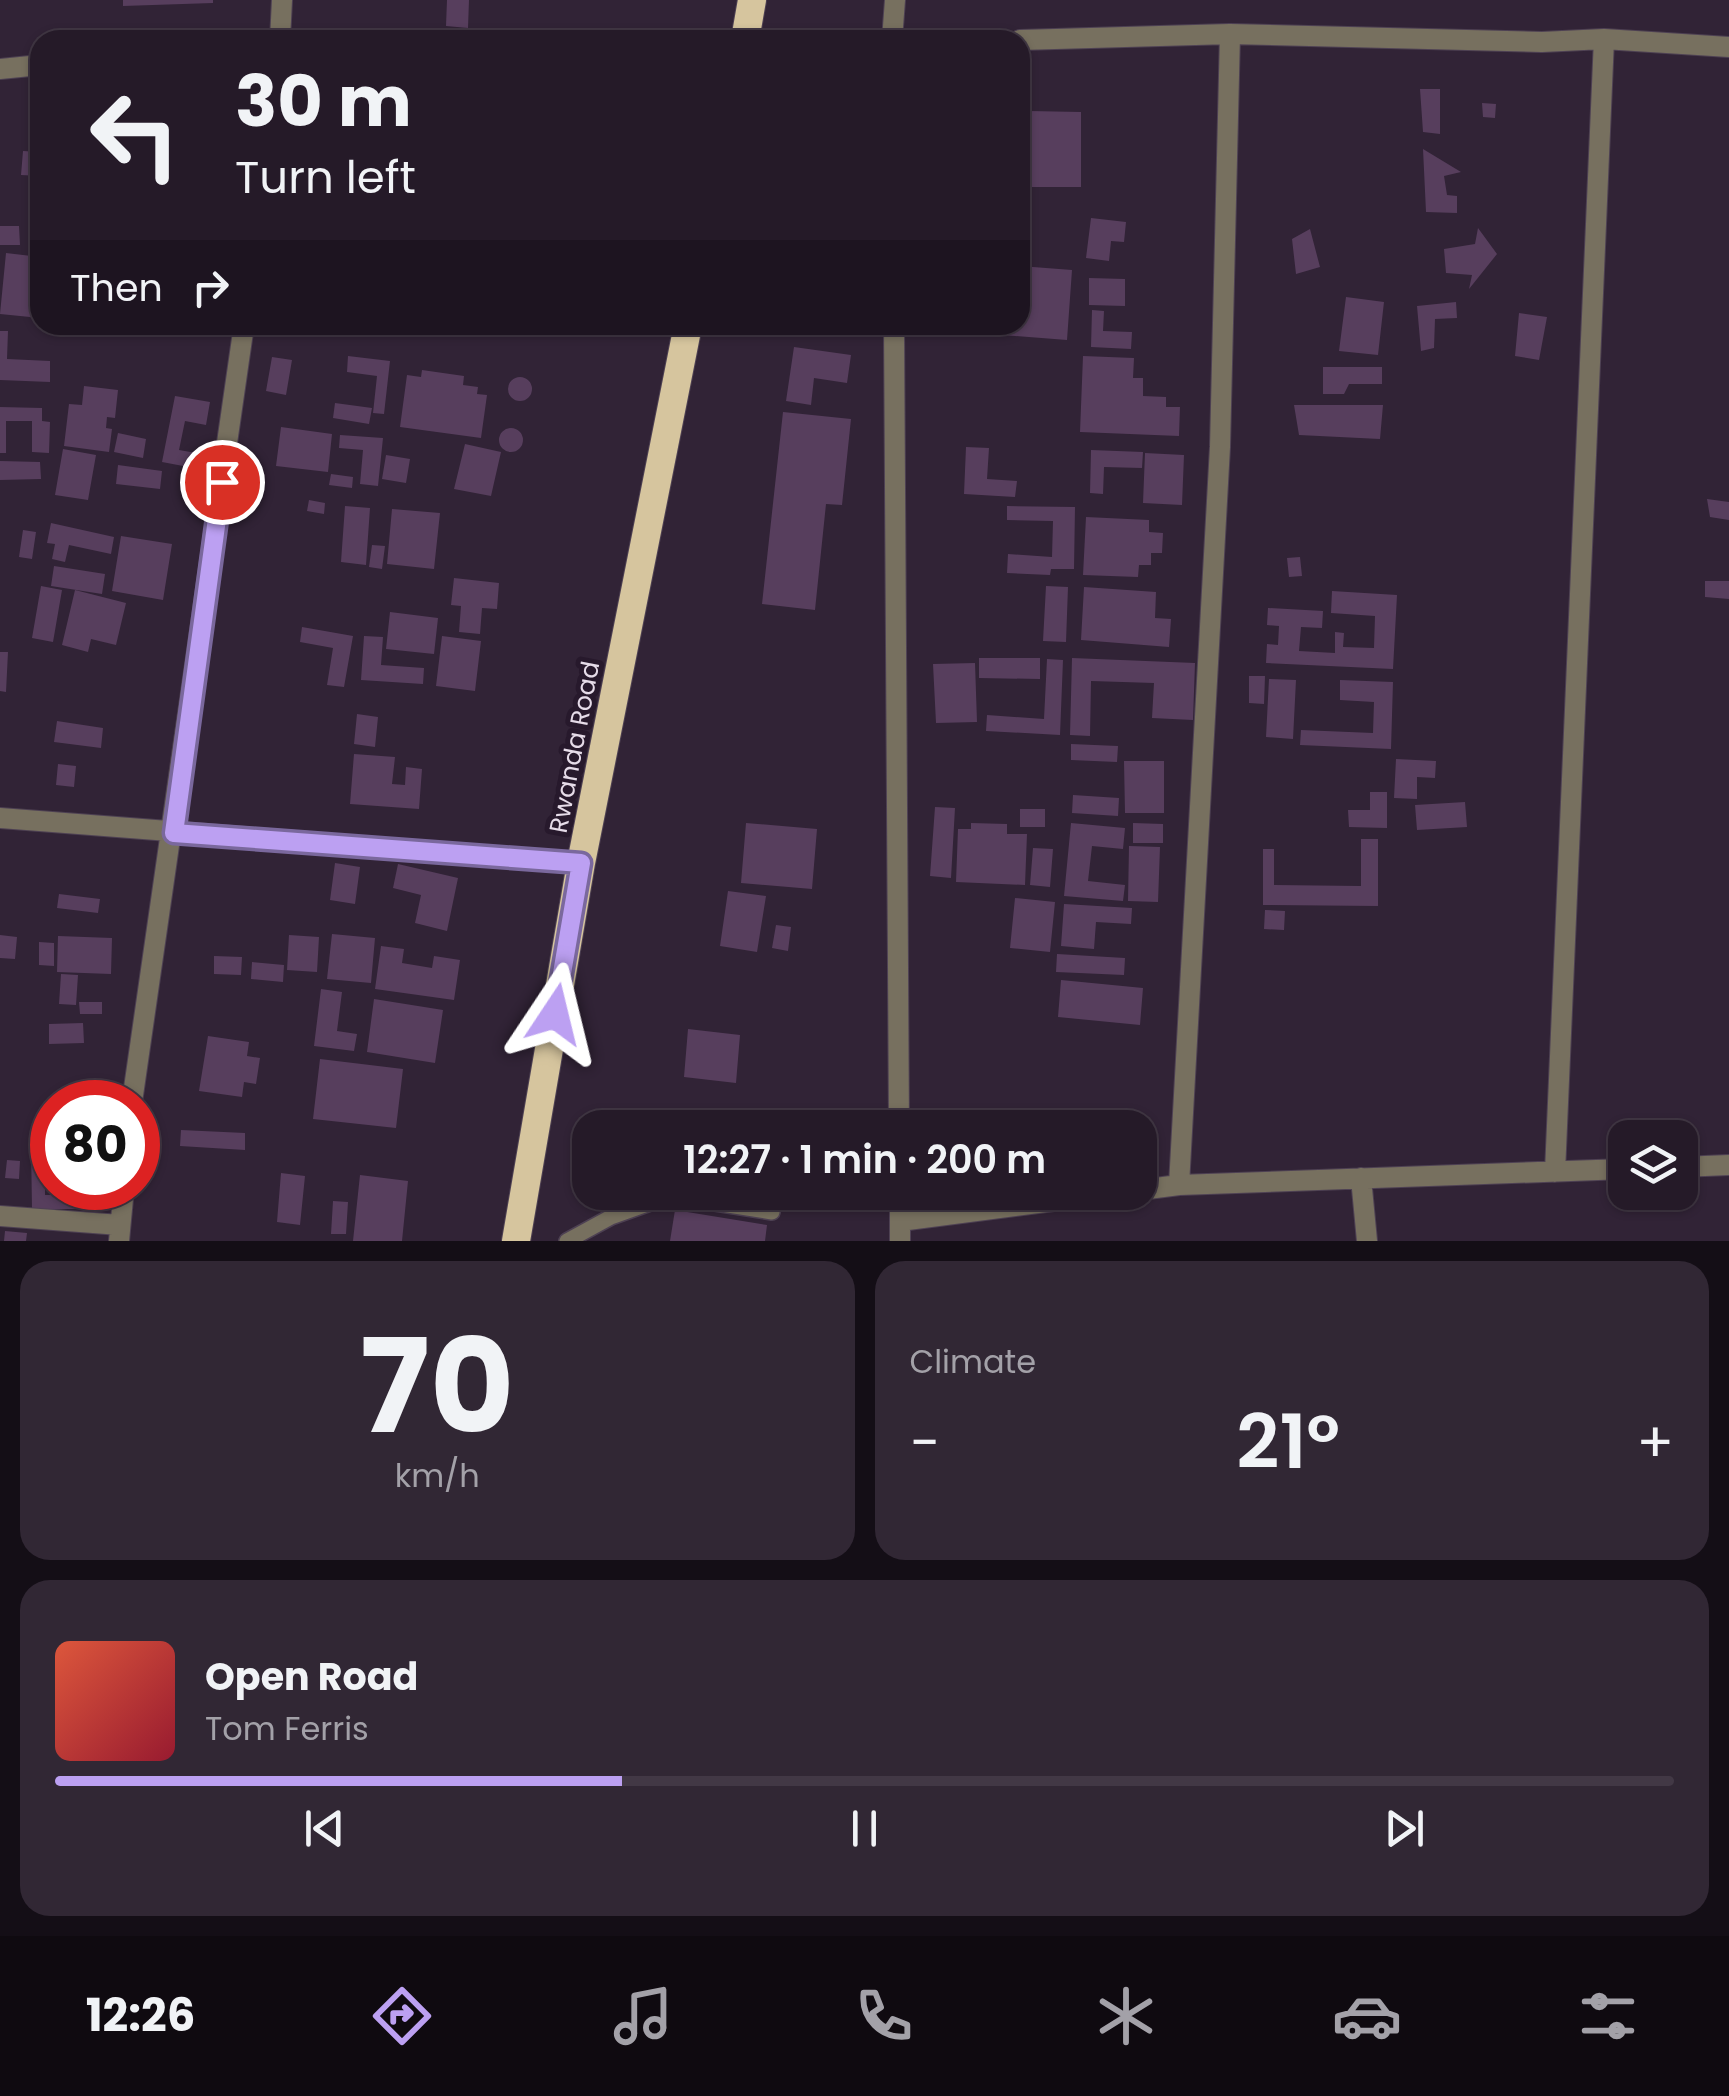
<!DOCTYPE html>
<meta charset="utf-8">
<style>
body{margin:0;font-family:Poppins,sans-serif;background:#312734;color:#f1f3f6;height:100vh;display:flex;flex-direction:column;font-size:38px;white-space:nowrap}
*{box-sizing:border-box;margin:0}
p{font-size:32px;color:#a3a1a8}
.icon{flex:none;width:55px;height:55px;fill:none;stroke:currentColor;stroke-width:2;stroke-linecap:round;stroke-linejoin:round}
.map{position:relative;height:1241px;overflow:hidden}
.details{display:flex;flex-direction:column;gap:20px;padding:20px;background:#140e16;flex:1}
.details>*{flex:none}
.guide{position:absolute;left:30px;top:30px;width:1000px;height:305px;border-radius:30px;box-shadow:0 2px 8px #0004,0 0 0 2px #423845;background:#251a28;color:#f1f3f6;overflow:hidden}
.tools{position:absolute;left:1608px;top:1120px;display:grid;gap:20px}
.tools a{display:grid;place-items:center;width:90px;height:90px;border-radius:20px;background:#251a28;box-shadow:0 2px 8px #0004,0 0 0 2px #423845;font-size:50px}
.speed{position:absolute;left:30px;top:1080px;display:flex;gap:20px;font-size:50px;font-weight:700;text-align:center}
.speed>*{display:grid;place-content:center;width:130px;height:130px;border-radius:50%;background:#251a28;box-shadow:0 2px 8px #0004,0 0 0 2px #423845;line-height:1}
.speed .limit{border:15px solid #d22;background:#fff;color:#111}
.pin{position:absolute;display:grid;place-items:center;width:85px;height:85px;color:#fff;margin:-42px;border:5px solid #fff;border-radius:50%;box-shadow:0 2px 10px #0007}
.me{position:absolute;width:110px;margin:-55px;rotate:10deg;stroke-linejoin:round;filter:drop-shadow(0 0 8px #0008)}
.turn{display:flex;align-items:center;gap:35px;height:210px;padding:0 40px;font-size:45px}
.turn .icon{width:130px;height:130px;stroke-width:2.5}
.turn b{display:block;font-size:70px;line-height:85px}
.then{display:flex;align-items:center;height:95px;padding:0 40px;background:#0003;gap:20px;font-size:38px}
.big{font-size:75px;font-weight:600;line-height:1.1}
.details .card{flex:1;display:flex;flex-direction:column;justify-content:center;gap:15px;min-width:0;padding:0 35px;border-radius:30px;background:#312734}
.details .dial{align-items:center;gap:0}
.dial b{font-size:130px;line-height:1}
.song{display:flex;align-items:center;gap:30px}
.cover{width:120px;height:120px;border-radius:15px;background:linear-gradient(135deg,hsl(10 70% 55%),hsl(350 70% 35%))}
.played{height:10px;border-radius:5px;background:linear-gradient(90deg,#bca0f2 35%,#423845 35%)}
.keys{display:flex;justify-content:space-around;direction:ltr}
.heat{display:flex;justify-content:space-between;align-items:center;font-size:55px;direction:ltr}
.details .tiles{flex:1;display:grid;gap:20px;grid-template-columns:1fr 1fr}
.card:last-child{grid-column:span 2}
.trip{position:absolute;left:572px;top:1110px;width:585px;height:100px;border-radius:30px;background:#251a28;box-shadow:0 2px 8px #0004,0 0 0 2px #423845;font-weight:600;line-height:100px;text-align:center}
.tabs{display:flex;height:160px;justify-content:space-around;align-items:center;background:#0f0a10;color:#a3a1a8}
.tabs .icon{width:70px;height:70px}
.tabs .selected{color:#bca0f2}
.tabs b{font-size:45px;color:#f1f3f6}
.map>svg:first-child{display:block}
.building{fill:#573e5d}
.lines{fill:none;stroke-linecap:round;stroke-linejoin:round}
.service-casing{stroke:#4e4153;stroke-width:18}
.minor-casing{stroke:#4e4153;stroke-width:22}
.trunk-casing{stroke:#4e4153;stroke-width:30}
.service{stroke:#77705f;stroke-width:15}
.minor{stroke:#77705f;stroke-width:20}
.trunk{stroke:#d6c59e;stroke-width:28}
.route-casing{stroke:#7a689d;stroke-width:25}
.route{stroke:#bca0f2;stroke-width:18}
.labels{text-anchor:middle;stroke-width:10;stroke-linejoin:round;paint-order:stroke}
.street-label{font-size:25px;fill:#e6dce9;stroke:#27192c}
</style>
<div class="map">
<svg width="1729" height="1241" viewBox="0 0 1729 1241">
<rect width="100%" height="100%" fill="#312336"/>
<!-- building -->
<path class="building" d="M123,0H213V3L123,6Z
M447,0H469L468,28L446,26Z
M497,32V40H470V33Z
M1420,89H1440V134L1423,132Z
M1482,103L1496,104L1495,118L1483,117Z
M1029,111L1081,112V187H1029Z
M1423,149L1461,172L1444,176L1447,195L1457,196V213L1426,212Z
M23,151L40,152V176L21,175Z
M1091,218L1126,222L1124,242L1111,241L1109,261L1086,258Z
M0,226H19L20,245H0Z
M1478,228L1497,254L1469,289L1472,275L1446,273L1444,249L1475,244Z
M1310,229L1320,267L1296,274L1292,239Z
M6,253L40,257V318L0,314Z
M1020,266L1072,270L1067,340L1002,335L1003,325H1020Z
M1089,278L1125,279V306L1089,305Z
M1346,297L1384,302L1378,355L1339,351Z
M1456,302L1457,318L1435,319L1434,348L1421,351L1417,306Z
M1092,310L1104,311L1103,331L1132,332L1131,349L1091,347Z
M1519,313L1547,317L1539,360L1515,356Z
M0,331H8L7,359L50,361V382L0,380Z
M794,347L851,355L847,383L814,378L811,405L786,401Z
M348,356L390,361L384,414L373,413L377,376L347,372Z
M1083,356L1134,358L1133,378H1143V396L1166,397V407H1180L1179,436L1080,432Z
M272,357L292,360L286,395L266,391Z
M1323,367H1382V384H1349L1344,394H1323Z
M422,370L464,376L463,385L478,387L477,394L487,395L481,438L400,427L407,375L421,377Z
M508 389a12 12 0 1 1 24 0a12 12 0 1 1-24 0Z
M84,386L118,390L115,418L107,417L106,428L112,429L109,452L64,446L69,404L82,405Z
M175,396L210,402L206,425L185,421L179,450L202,454L199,469L162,462Z
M335,403L372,408L369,424L333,418Z
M1294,405H1383L1380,439L1299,435Z
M0,407L42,408V421L50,422L49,453L32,452V421H6V453H0Z
M783,412L851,419L842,505L826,504L815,610L762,604Z
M281,427L332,434L328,472L276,466Z
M499 440a12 12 0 1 1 24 0a12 12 0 1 1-24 0Z
M118,433L146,439L143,458L114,452Z
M340,435L383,438L378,486L360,484L363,450L339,448Z
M465,444L501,452L491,496L454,489Z
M966,447L989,448L987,479L1017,481L1015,497L964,494Z
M63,449L96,455L88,500L55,495Z
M1091,450L1143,452L1142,468L1104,467L1103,494L1090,493Z
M1145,453L1184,455L1182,505L1143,503Z
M386,455L410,459L406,483L382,479Z
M0,461L40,462L41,479L0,480Z
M118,465L162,471L160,489L116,484Z
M331,474L353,477L352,488L329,485Z
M1707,499L1729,502V520L1710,517Z
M309,500L325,503L324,514L307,511Z
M345,506L370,508L366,565L341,562Z
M1007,506L1075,507L1074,569H1051L1050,575L1007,573L1008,554L1052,557L1053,521L1007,520Z
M392,509L440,513L434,569L387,564Z
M1086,517L1149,520V532L1163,533L1162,553H1151V565H1139L1138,577L1083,575Z
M51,523L114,537L111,554L69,545L65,562L52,559L55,544L47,543Z
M23,530L36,532L32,559L19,557Z
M121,536L172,544L163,600L112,591Z
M372,545L385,546L382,569L369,567Z
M1300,557L1302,576L1289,577L1287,558Z
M54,566L105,574L102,594L51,586Z
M454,578L499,583L497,609L482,608L480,634L459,632L461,606L451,605Z
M1705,581H1729V599L1705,597Z
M41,586L62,590L53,642L32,638Z
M1046,586L1068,587L1066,642L1043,641Z
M1084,587L1156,592L1155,618L1171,619L1169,647L1081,640Z
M75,590L126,603L116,645L91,639L88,652L62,645Z
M1332,591L1397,595L1393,669L1266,663L1267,644L1278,645L1279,626L1267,625L1268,608L1323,611L1322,628L1301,627L1299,651L1335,653V632L1344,633L1343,647L1374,648L1375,616L1331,613Z
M390,612L438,618L434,654L386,649Z
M302,627L353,636L344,687L327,685L333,648L300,642Z
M364,636L383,637L381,665L424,668L423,684L361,680Z
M442,636L481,641L475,691L436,686Z
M0,652H8L6,692L0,691Z
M979,658H1040V679L979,678Z
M1072,658L1195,663L1193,720L1152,718L1154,683L1091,681L1090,736L1070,735Z
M1047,659L1063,660L1060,735L986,731L987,715L1044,719Z
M975,663L977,722L936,723L933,664Z
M1249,676H1265L1264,704L1249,703Z
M1269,679L1296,680L1293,739L1266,737Z
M1340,680L1393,682L1391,749L1300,745L1301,730L1373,733L1374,702L1340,700Z
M357,714L378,717L375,747L354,744Z
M57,721L103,728L101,748L54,742Z
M1071,744L1118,746L1117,762L1071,760Z
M354,754L395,757L392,784L405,785L406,767L422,769L419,809L350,804Z
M1396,759L1436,761L1435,778L1417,777V799L1394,798Z
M1124,761H1164V813H1125Z
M58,764L76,766L74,787L56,785Z
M1370,792H1387V828L1349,827L1348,810H1370Z
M1073,795L1119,798L1118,816L1072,813Z
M1465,802L1467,827L1417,830L1415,805Z
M935,807L955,808L951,878L930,876Z
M1020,809H1045V827H1020Z
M746,823L817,829L812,889L741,883Z
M971,823L1007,824V834H1027L1025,885L956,882L958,829H971Z
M1071,823L1125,828L1123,849L1092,846L1088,881L1125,885L1123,901L1064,896Z
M1133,823L1163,824V843H1133Z
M1361,839H1378V906L1263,905V849H1274V885L1361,886Z
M1129,846L1160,847L1158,902L1128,901Z
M1033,848L1053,849L1050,887L1030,885Z
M335,863L360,867L355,904L330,900Z
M398,864L458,878L447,931L415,923L421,895L393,888Z
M728,891L766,896L757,952L720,946Z
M59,894L100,899L98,913L57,908Z
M1015,898L1055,902L1050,952L1010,948Z
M1064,904L1132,908L1131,924L1096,922L1094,949L1061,946Z
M1265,910L1285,911L1284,930L1264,929Z
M776,925L791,927L788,951L772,948Z
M332,934L375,938L371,983L327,979Z
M0,935L17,937L15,959L0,958Z
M289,935L319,937L317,972L287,970Z
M58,936L112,938L111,974L57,972Z
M39,942L54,943V966L39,965Z
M381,946L404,949L402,963L432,968L434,956L460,960L454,1000L375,989Z
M1057,954L1125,958L1124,975L1056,972Z
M214,956L242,957L241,975L214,974Z
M252,962L284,965L283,982L251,979Z
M61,974L78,975L76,1005L59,1004Z
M1061,980L1143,988L1140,1025L1058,1017Z
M321,989L342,992L337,1031L357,1034L354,1051L314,1046Z
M374,999L443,1010L435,1063L367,1052Z
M79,1002H102V1014H80Z
M83,1023L84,1043L49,1044V1024Z
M688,1029L740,1035L736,1083L684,1077Z
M208,1036L249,1042L247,1056L260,1058L256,1084L244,1082L242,1097L199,1091Z
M320,1059L403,1069L396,1128L313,1119Z
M678,1110L746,1118L745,1128H676Z
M829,1114L858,1117L857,1128H828Z
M181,1130L245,1133V1150L180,1146Z
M31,1146H52V1166H45V1195H89V1209H32Z
M7,1160L20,1161L19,1179L5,1178Z
M281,1173L305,1176L300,1225L277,1222Z
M360,1175L408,1181L402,1241H353Z
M333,1201L348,1202L346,1234H331Z
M675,1210L767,1225L765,1241H670Z
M5,1231L27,1233L26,1241H4Z"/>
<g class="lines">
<defs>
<path id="service" d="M567,1241L611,1217L670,1196L772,1212"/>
<path id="minor" d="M280,40L282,0
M892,40L895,0
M1020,40L1230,34L1542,42L1604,39L1729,47
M0,69L40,65
M894,325L899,1128
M0,818L581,863
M132,1102L244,325
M1680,1167L1729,1165
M1555,1172L1604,39
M1361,1178L1367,1241
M1179,1185L1220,447L1230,34
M1140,1190L1179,1185L1625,1169
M0,1216L120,1225
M900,1221L1123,1192
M119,1241L124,1188
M900,1241V1192"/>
<path id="trunk" d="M745,40L752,0
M516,1241L581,863L688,325"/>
</defs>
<!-- service casing -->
<use href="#service" class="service-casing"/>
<!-- minor casing -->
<use href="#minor" class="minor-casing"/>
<!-- trunk casing -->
<use href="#trunk" class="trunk-casing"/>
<!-- service -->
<use href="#service" class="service"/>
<!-- minor -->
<use href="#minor" class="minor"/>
<!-- trunk -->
<use href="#trunk" class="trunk"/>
</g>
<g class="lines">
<defs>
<path id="route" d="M222,482L174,833L581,863L555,1014"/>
</defs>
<!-- route casing -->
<use href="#route" class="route-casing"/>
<!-- route -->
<use href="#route" class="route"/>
</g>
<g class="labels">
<!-- street labels -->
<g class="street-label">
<text transform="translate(574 747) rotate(-79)" y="9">Rwanda Road</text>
</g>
</g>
</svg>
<div class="tools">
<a><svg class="icon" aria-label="layers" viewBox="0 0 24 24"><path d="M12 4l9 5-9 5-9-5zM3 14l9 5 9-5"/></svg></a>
</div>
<div class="speed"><div class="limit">80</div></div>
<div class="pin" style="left:222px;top:482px;background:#d93025"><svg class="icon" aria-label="arrive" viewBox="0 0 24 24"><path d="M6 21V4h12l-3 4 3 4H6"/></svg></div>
<svg class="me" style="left:555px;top:1014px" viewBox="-20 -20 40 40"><path d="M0-17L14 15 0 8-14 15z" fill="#bca0f2" stroke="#fff" stroke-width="4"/></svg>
<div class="trip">12:27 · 1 min · 200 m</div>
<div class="guide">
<div class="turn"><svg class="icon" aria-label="left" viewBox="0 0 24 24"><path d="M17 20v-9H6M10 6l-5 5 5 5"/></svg><div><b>30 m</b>Turn left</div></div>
<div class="then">Then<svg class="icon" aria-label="right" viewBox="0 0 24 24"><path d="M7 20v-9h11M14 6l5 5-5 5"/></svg></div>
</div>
</div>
<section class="details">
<div class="tiles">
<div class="card dial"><b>70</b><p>km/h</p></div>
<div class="card"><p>Climate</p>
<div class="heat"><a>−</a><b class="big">21°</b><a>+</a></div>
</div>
<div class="card">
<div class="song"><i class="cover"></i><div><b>Open Road</b><p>Tom Ferris</p></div></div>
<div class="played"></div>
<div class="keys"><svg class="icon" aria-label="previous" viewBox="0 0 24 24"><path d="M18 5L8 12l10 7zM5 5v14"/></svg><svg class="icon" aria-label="pause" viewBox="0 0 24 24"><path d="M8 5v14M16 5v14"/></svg><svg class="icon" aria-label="next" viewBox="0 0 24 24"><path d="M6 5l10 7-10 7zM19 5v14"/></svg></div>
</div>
</div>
</section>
<nav class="tabs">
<b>12:26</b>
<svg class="icon selected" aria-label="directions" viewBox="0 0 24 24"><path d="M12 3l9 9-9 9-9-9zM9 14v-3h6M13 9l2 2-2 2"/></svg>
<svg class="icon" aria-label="music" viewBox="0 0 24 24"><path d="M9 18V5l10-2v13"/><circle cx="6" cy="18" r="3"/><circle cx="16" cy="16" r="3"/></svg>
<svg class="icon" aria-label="phone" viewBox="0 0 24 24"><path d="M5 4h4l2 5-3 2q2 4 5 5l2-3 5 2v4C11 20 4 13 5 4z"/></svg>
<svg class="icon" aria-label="climate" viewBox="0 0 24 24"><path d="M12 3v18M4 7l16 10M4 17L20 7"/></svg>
<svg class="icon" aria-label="car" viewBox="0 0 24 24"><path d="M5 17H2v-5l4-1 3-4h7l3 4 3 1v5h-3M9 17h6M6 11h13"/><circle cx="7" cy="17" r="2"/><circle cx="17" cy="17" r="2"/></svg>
<svg class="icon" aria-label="filters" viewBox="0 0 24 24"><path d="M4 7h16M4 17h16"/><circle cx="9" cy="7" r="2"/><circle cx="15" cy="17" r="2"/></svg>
</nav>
